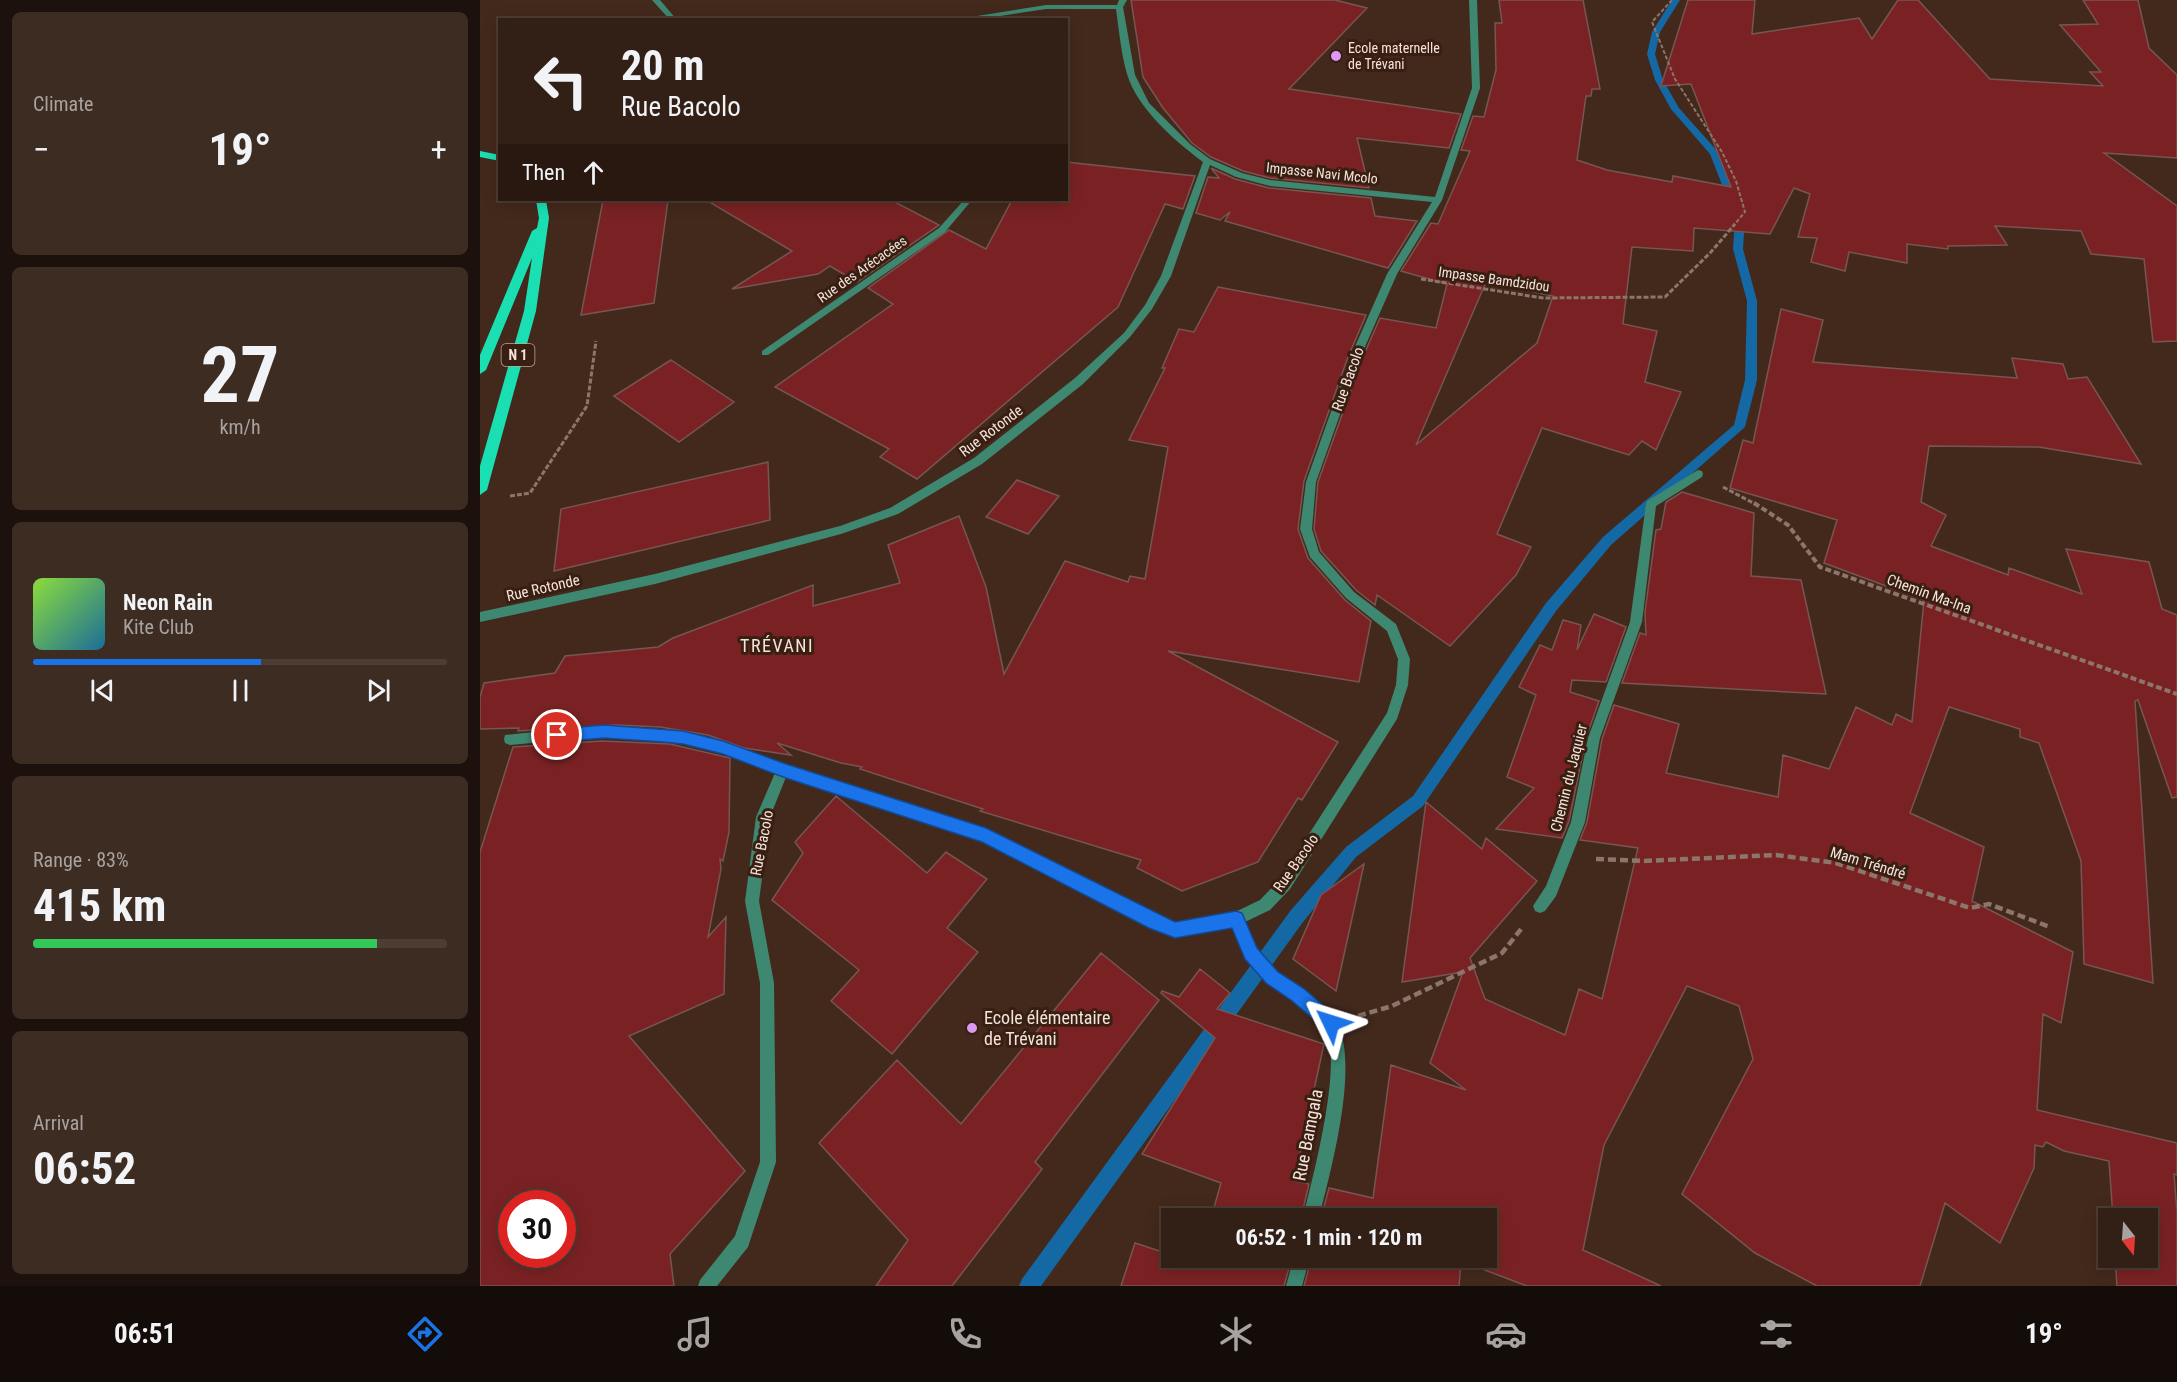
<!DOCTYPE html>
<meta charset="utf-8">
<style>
body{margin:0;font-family:"Roboto Condensed",sans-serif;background:#3d2c22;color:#f1f3f6;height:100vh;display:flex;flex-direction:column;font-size:22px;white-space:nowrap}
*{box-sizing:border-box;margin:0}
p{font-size:20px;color:#a8a2a0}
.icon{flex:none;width:33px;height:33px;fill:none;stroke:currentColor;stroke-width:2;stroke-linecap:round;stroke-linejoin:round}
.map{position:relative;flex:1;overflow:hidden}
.sheet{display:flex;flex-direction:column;gap:12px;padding:12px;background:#1c110c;width:480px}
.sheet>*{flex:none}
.banner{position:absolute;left:18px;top:18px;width:570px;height:183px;border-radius:0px;box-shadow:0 3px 15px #0003,0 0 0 2px #4d3d34;background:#321f15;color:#f1f3f6;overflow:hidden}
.needle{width:39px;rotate:163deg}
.buttons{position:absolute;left:1618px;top:1208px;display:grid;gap:12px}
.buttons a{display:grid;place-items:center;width:60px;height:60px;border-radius:0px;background:#321f15;box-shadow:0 3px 15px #0003,0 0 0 2px #4d3d34;font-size:30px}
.speed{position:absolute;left:18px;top:1190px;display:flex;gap:12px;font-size:30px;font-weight:700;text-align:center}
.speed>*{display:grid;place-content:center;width:78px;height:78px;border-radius:50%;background:#321f15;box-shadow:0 3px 15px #0003,0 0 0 2px #4d3d34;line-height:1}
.speed .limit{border:9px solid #d22;background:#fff;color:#111}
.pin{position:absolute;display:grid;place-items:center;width:51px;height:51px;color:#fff;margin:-26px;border:3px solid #fff;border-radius:50%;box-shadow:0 2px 6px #0007}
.me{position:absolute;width:66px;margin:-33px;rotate:311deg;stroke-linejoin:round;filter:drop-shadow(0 0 4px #0008)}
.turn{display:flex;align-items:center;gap:21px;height:126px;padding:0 24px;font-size:27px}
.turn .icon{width:78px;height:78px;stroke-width:2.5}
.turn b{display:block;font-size:42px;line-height:51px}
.then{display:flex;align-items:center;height:57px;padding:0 24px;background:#0003;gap:12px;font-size:22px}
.big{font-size:45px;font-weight:700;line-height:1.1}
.sheet .card{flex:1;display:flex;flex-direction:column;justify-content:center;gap:9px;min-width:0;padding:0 21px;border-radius:9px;background:#3d2c22}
.sheet .dial{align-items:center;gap:0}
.dial b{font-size:78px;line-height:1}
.song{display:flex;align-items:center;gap:18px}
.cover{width:72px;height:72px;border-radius:9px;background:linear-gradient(135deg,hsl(90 70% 55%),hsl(200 70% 35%))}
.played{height:6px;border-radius:3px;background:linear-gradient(90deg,#1a73e8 55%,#4d3d34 55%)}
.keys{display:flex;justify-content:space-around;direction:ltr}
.heat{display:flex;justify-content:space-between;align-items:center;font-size:33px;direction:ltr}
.charge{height:9px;border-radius:4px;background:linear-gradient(90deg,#34c759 83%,#4d3d34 0)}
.trip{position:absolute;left:681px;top:1208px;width:336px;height:60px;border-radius:0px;background:#321f15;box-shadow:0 3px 15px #0003,0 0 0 2px #4d3d34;font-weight:700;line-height:60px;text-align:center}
.dock{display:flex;height:96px;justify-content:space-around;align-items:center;background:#140c08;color:#a8a2a0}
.dock .icon{width:42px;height:42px}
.dock .active{color:#1a73e8}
.dock b{font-size:27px;color:#f1f3f6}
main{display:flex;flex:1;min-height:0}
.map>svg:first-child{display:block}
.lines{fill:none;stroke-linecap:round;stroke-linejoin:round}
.stream{fill:#1468a4;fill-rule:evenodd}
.building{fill:#7a2223;stroke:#775552;stroke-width:1.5;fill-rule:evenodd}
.path-far3{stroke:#8c756a;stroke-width:2;stroke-dasharray:4 2;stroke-linecap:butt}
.path-far2{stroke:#8c756a;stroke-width:3;stroke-dasharray:5 2;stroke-linecap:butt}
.path-far1{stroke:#8c756a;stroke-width:4;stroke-dasharray:6 3;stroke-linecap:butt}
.path{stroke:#8c756a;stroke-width:4.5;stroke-dasharray:8 4;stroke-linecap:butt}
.street{fill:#3e8871;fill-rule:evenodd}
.primary{fill:#1adfb2;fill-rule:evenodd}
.route{fill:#1a73e8;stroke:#114b97;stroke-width:1.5}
.poi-dot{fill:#db99f5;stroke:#381f12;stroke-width:2}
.labels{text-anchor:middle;stroke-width:6;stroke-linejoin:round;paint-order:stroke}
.far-poi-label{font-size:14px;fill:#f5e3db;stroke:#381f12;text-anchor:start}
.far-street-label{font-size:14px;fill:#f5e3db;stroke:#381f12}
.shield{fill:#381f12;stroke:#bca89f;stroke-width:1.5}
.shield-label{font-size:14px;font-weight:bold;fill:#f5e3db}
.street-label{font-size:15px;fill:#f5e3db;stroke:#381f12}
.quarter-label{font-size:18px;letter-spacing:1.5px;fill:#f5e3db;stroke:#381f12}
.near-poi-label{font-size:18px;fill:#f5e3db;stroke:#381f12;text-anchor:start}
.near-street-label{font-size:18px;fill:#f5e3db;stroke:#381f12}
</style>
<main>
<section class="sheet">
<div class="card"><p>Climate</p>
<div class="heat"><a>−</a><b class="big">19°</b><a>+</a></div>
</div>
<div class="card dial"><b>27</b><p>km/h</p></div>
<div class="card">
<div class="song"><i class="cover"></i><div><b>Neon Rain</b><p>Kite Club</p></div></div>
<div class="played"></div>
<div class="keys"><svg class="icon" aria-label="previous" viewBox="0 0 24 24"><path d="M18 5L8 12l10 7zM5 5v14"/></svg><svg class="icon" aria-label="pause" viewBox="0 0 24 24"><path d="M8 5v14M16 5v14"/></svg><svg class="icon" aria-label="next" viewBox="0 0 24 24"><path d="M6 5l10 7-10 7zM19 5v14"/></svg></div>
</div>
<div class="card"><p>Range · 83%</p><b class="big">415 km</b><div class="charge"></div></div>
<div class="card"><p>Arrival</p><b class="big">06:52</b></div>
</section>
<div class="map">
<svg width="1697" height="1286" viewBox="0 0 1697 1286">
<rect width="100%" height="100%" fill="#43291c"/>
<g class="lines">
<!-- stream -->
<path class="stream" d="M1192,0H1200L1180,32L1175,54L1183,80L1199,108L1239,153L1265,218L1263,249L1277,301V380L1265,427L1131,545L1076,611L943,806L876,857L823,922L561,1286H539L542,1279L811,910L866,847L933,796L1066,603L1123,537L1254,425L1265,380L1267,301L1253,249L1255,218L1230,154L1191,109L1175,80L1167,54L1172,32Z"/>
</g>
<!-- building -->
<path class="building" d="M651,0H855L887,8L809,89L981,114L969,148L877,138L889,188L790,178L763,171L731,157L712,143L683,108L663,77Z
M1019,0H1103L1120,89H1112L1111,96H1106L1097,160L1127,170L1192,182L1193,176L1251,187L1211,84L1181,86L1208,0H1275L1272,34L1379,18L1392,39L1418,0H1438L1510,79L1623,86L1610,72H1621L1580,25L1618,24L1603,0H1658L1669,48L1697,75V158L1624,153L1697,206V341L1673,342L1664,259L1611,254L1601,231L1515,226L1527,245L1468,246V249L1427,244V263L1369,252L1365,271L1331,262L1337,238L1318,237L1330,194L1314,188L1290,234L1214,228L1213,251L1152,247L1143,324L1177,331L1165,382L1201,392L1176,450L1162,441L1149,455L1062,428L1017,534L1051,547L1036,575L970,646L897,595L895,605L876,590L841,551L834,529L838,482L882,359L900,318L956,328L967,284L921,271L951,223L958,224L990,151L981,150L993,116L1004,117L1016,70L1015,23H1022ZM1006,282L1073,296L1057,343L936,445Z
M586,162L715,176L703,209L685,204L638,307L437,479L400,457L409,449L295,387L413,304L388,288L469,230L506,249L532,200H586Z
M731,168L755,179L789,188L891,198L895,216L937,221L908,268L745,221L750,212L740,220L716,213L728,177L739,178Z
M123,200H188L174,303L101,315Z
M226,200H411L459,225L377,282L350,266L338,274L252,289L312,251Z
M738,287L886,315L868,357L824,481L818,529L828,558L865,600L891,621L879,682L688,651L858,742L822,800L818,798L778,862L702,891L657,868L661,860L500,811L503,809L380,769L382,767L361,763L297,743L311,755L264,748L228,735L180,727L137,725L38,731L39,728L0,729V697L4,683L75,673L85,656L178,647L193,638L333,585V606L420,583L408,545L479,516L506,587L524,674L585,561L648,582L650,576L665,579L688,447L649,440L685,368H682L699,329L714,332Z
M1301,309L1343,320L1333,362L1537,378L1532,358L1583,364L1588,379L1607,377L1661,464L1559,447L1449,446L1441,502L1466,515L1451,546L1528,575L1529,568L1602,594L1586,549L1669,562L1682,609L1697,615V797L1692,798L1658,700L1655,701L1673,983L1604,964L1601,861L1559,743L1540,737V729L1469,707L1430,813L1504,847L1492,901L1593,952L1581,1023L1563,1014L1557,1110L1697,1143V1175L1694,1174L1697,1212V1286H1637L1635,1257H1668V1218H1633L1629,1161L1584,1151L1566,1142L1563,1147L1555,1145L1554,1168L1520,1243L1465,1203L1440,1286H1337L1275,1253L1202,1194L1273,1059L1259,1006L1207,986L1124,1145L1103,1250L1181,1286H1047L981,1261L979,1286H824L832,1257H1006V1218H841L849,1188L893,1198L911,1065L986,1090L950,1063L983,972L922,982L946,802L1002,849L1006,838L1057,881L990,958L1005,999L1085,1035L1099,989L1122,999L1158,848L1100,840L1107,822L1122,739L1134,705L1199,724L1186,773L1298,797L1303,755L1349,769L1376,707L1412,725L1416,714L1432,722L1444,600L1344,563L1357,520L1250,488L1263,440L1273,443Z
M191,360L254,402L199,442L134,396Z
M288,462L290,520L74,571L81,509Z
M537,480L579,496L548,534L506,517Z
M1202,492L1274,513L1271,576L1321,580L1346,694L1142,683L1160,633L1166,635L1165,612L1176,530L1181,529L1186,502Z
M1114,614L1146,627L1126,682L1092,680L1090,692L1119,701L1106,738L1089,821L1082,838L1016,829L1054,788L1027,777L1056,695L1039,687L1060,645L1072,650L1083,620L1101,625L1097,650Z
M122,741L190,744L250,758L249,832L243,861L240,859L241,869L228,937L246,917L244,994L149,1036L265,1171L190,1254L194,1286H0V852L33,747ZM32,1203H82V1254H32Z
M356,796L447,873L466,852L507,879L467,928L498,952L412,1054L351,1001L379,970L292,900L323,853L315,842Z
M884,864L856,991L813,959L841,895Z
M621,953L679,1000L555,1162L562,1169L472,1286H396L428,1240L339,1143L417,1060L481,1124Z
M720,969L750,993L737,1009L844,1044L814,1181L829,1184L821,1218H731L741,1183L662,1154L735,1038L681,993L682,991L699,997Z
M655,1243L692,1255V1257L718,1263L720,1257H812L804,1286H641Z"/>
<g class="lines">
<!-- path-far3 -->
<path class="path-far3" d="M1192,0L1172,22L1195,79L1242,152L1256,181L1265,212L1254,225"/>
<!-- path-far2 -->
<path class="path-far2" d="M941,279L1063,298L1185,297L1231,252L1255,224
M1243,487L1277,505
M30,496L50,493L107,406L116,341"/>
<!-- path-far1 -->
<path class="path-far1" d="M1274,503L1308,525L1340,567L1697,694"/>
<!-- path -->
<path class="path" d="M1116,859L1163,861L1296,855L1356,863L1490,908L1509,904L1570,927
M878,1016L912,1006L1022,953L1042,928"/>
<!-- street -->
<path class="street" d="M172,0H180L197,20H190Z
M639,0H647L643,7L655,75L669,103L710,144L730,159L762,173L790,180L955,197L992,88L989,0H997L1000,88L962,200L917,274L880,358L836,482L832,529L839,552L874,592L916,624L930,659L928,685L917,719L810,889L790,910L765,922C773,940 782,959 796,972C812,986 832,996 848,1010C887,1045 850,1172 839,1218H823C832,1180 866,1056 843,1026C833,1013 816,1004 803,995C777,978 764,955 752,927L695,937L670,928L503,842L306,777L290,817L279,901L294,983L296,1162L268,1247L237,1286H218L220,1280L255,1236L280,1162V983L265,901L276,817L295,773C268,763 241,750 213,745C153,733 90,740 30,745L25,743L24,739L25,735L73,730L137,727L180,729L228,737L303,764L511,831L678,917L695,923L755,912L780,900L800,879L907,713L916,685L918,659L907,631L866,598L830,557L820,529L826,482L870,358L907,274L952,202L790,186L756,177L730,165L691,276L672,309L650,337L603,384L502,464L418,514L361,534L175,584L0,622V612L175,574L360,526L410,508L494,458L595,378L644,333L665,305L681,276L723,162C695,141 657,108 647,74C641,53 639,30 636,9H566L494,20H472L566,5H637Z
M484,200H492L465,232L288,355H282V351L459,228Z
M1218,470L1222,471L1223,474L1222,477L1176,506L1162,622L1120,738L1105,822L1076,896L1065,911L1060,913L1055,911L1053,906L1066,886L1091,822L1108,738L1150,622L1166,504L1167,501Z
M814,1257H830L822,1286H806Z"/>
<!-- primary -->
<path class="primary" d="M0,151L20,155V161L0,157Z
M56,200H66L69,218L56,311L7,490L0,495V466L44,311L52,258L6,370L0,374V355L52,231L57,228L59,218Z"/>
</g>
<!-- route -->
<path class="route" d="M124,725L203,731L243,741L303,763L506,828L695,922L756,911L762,913L777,948L798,972L823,988L857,1017L859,1023L857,1029L851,1032L845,1029L811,1000L786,983L765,959L752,928L695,938L669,928L502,842L303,777L243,754L203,744L183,742L124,738L77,742L70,735L77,729Z"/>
<!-- markers -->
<g class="poi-dot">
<circle cx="856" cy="56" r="6"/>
<circle cx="492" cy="1028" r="6"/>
</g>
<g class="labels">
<!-- far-poi labels -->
<g class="far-poi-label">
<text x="868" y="53">Ecole maternelle<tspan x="868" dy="16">de Trévani</tspan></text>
</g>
<!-- far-street labels -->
<g class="far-street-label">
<text transform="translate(842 173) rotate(6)" y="5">Impasse Navi Mcolo</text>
<text transform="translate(382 269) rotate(-35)" y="5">Rue des Arécacées</text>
<text transform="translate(1014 279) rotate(8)" y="5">Impasse Bamdzidou</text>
</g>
<!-- shield labels -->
<rect class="shield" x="21.5" y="344" width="33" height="22" rx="4.5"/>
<g class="shield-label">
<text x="38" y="360">N 1</text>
</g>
<!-- street labels -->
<g class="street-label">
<text transform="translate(868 379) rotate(-70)" y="5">Rue Bacolo</text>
<text transform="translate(511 431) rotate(-37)" y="5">Rue Rotonde</text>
<text transform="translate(63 588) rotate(-13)" y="5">Rue Rotonde</text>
<text transform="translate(1449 594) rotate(20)" y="5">Chemin Ma-Ina</text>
<text transform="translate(1089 778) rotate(-76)" y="5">Chemin du Jaquier</text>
<text transform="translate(282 843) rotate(-79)" y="5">Rue Bacolo</text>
<text transform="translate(816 863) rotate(-55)" y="5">Rue Bacolo</text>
<text transform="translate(1388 863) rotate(17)" y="5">Mam Tréndré</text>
</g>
<!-- quarter labels -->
<g class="quarter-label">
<text x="297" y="652">TRÉVANI</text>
</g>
<!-- near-poi labels -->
<g class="near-poi-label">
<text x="504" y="1024">Ecole élémentaire<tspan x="504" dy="21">de Trévani</tspan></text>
</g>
<!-- near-street labels -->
<g class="near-street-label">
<text transform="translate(828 1135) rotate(-79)" y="6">Rue Bamgala</text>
</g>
</g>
</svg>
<div class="buttons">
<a><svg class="needle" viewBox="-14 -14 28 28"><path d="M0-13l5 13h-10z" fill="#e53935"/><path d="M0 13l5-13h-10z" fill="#a8a2a0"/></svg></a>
</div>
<div class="speed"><div class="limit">30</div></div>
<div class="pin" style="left:77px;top:735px;background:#d93025"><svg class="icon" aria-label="arrive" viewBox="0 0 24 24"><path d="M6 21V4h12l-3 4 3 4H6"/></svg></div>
<svg class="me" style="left:851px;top:1023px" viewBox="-20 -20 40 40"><path d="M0-17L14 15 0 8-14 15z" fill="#1a73e8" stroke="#fff" stroke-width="4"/></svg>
<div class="trip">06:52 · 1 min · 120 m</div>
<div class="banner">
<div class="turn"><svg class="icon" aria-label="left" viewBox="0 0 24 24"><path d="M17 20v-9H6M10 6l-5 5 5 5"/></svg><div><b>20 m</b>Rue Bacolo</div></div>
<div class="then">Then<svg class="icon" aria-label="ahead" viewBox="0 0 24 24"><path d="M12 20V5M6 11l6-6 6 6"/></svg></div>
</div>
</div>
</main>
<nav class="dock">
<b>06:51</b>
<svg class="icon active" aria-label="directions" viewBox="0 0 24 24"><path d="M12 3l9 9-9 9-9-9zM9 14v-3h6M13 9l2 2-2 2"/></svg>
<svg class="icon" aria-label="music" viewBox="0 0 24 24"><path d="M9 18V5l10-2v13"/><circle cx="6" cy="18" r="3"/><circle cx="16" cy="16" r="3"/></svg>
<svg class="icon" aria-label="phone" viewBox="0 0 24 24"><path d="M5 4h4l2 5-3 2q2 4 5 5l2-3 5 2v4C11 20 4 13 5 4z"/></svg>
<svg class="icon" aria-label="climate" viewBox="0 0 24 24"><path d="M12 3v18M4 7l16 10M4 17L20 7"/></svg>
<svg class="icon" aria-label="car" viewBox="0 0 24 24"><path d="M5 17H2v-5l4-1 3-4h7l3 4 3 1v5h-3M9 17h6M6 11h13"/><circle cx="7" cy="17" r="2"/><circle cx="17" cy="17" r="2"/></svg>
<svg class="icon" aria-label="filters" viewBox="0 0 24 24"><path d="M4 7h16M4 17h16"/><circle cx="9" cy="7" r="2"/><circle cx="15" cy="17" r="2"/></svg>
<b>19°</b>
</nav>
